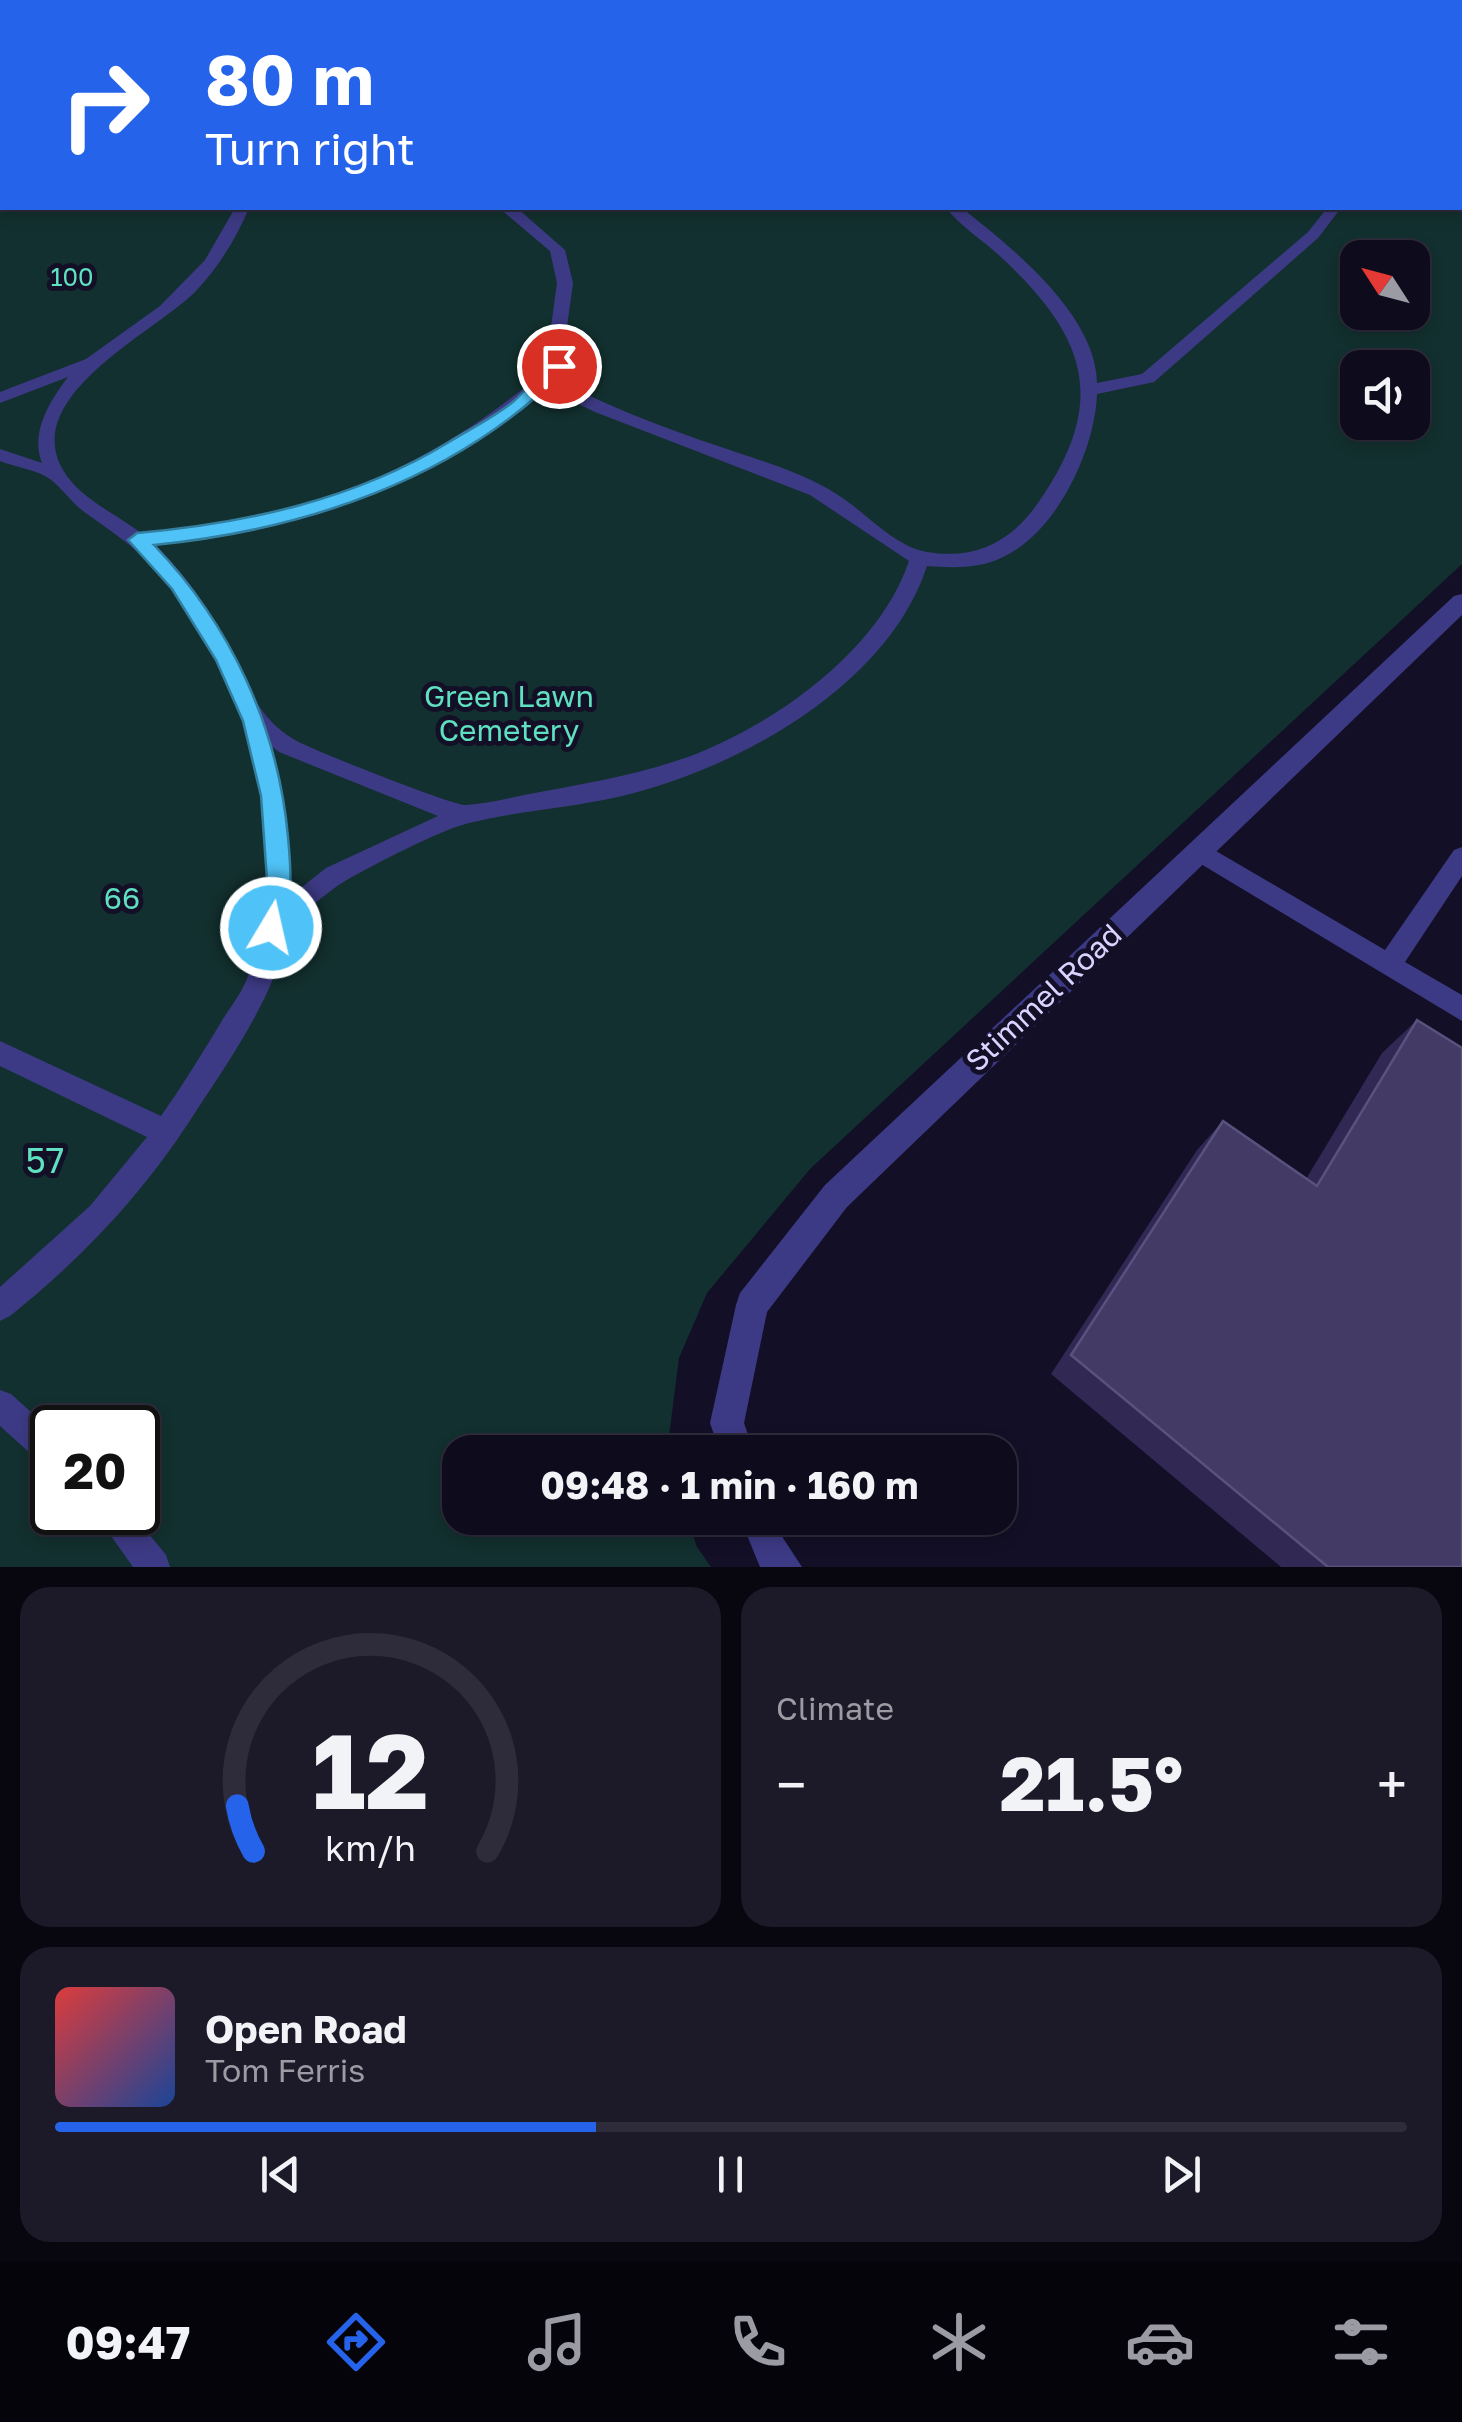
<!DOCTYPE html>
<meta charset="utf-8">
<style>
body{margin:0;font-family:"Golos Text",sans-serif;background:#1c1929;color:#f1f3f6;height:100vh;display:flex;flex-direction:column;font-size:38px;white-space:nowrap}
*{box-sizing:border-box;margin:0}
p{font-size:32px;color:#9b9ba3}
.icon{flex:none;width:55px;height:55px;fill:none;stroke:currentColor;stroke-width:2;stroke-linecap:round;stroke-linejoin:round}
.map{position:relative;height:1567px;overflow:hidden}
.drawer{display:flex;flex-direction:column;gap:20px;padding:20px;background:#08060f;flex:1}
.drawer>*{flex:none}
.top-card{position:absolute;left:0px;top:0px;width:1462px;height:210px;box-shadow:0 5px 15px #0003,0 0 0 2px #2e2b3b;background:#2563eb;color:#fff;overflow:hidden}
.needle{width:65px;rotate:306deg}
.buttons{position:absolute;left:1340px;top:240px;display:grid;gap:20px}
.buttons a{display:grid;place-items:center;width:90px;height:90px;border-radius:20px;background:#0e0b1c;box-shadow:0 5px 15px #0003,0 0 0 2px #2e2b3b;font-size:50px}
.speed{position:absolute;left:30px;top:1405px;display:flex;gap:20px;font-size:50px;font-weight:700;text-align:center}
.speed>*{display:grid;place-content:center;width:130px;height:130px;border-radius:50%;background:#0e0b1c;box-shadow:0 5px 15px #0003,0 0 0 2px #2e2b3b;line-height:1}
.speed .limit{border:5px solid #111;border-radius:15px;background:#fff;color:#111}
.pin{position:absolute;display:grid;place-items:center;width:85px;height:85px;color:#fff;margin:-42px;border:5px solid #fff;border-radius:50%;box-shadow:0 2px 10px #0007}
.me{position:absolute;width:110px;margin:-55px;rotate:9deg;stroke-linejoin:round;filter:drop-shadow(0 0 8px #0008)}
.turn{display:flex;align-items:center;gap:35px;height:210px;padding:0 40px;font-size:45px}
.turn .icon{width:130px;height:130px;stroke-width:2.5}
.turn b{display:block;font-size:70px;line-height:85px}
.big{font-size:75px;font-weight:700;line-height:1.1}
.drawer .widget{flex:1;display:flex;flex-direction:column;justify-content:center;gap:15px;min-width:0;padding:0 35px;border-radius:30px;background:#1c1929}
.drawer .dial{align-items:center;gap:0}
.dial svg{height:260px;overflow:visible;fill:none;stroke:#2e2b3b;stroke-width:7;stroke-linecap:round;text-anchor:middle}
.dial text{fill:#f1f3f6;stroke:none}
.song{display:flex;align-items:center;gap:30px}
.cover{width:120px;height:120px;border-radius:15px;background:linear-gradient(135deg,hsl(0 70% 55%),hsl(220 70% 35%))}
.played{height:10px;border-radius:5px;background:linear-gradient(90deg,#2563eb 40%,#2e2b3b 40%)}
.keys{display:flex;justify-content:space-around;direction:ltr}
.heat{display:flex;justify-content:space-between;align-items:center;font-size:55px;direction:ltr}
.drawer .tiles{flex:1;display:grid;gap:20px;grid-template-columns:1fr 1fr}
.widget:last-child{grid-column:span 2}
.trip{position:absolute;left:442px;top:1435px;width:575px;height:100px;border-radius:30px;background:#0e0b1c;box-shadow:0 5px 15px #0003,0 0 0 2px #2e2b3b;font-weight:700;line-height:100px;text-align:center}
.tabs{display:flex;height:160px;justify-content:space-around;align-items:center;background:#06040b;color:#9b9ba3}
.tabs .icon{width:70px;height:70px}
.tabs .on{color:#2563eb}
.tabs b{font-size:45px;color:#f1f3f6}
.map>svg:first-child{display:block}
.green{fill:#12302f;fill-rule:evenodd}
.lines{fill:none;stroke-linecap:round;stroke-linejoin:round}
.lane{fill:#3d3a85;fill-rule:evenodd}
.street{fill:#3d3a85;fill-rule:evenodd}
.wall{fill:#312854}
.shaded-wall{fill:#1d163a}
.building{fill:#433a66;stroke:#5a527e;stroke-width:2.5}
.route{fill:#4fc3f7;stroke:#337fa1;stroke-width:2.5}
.labels{text-anchor:middle;stroke-width:10;stroke-linejoin:round;paint-order:stroke}
.far-park-label{font-size:25px;fill:#5fe0c0;stroke:#130f26}
.park-label{font-size:30px;fill:#5fe0c0;stroke:#130f26}
.street-label{font-size:30px;fill:#d9d4ff;stroke:#130f26}
.near-park-label{font-size:35px;fill:#5fe0c0;stroke:#130f26}
</style>
<div class="map">
<svg width="1462" height="1567" viewBox="0 0 1462 1567">
<rect width="100%" height="100%" fill="#130f26"/>
<!-- green -->
<path class="green" d="M0,0L952,2H2V208H1460L1462,144V564L810,1169L707,1293L679,1358L667,1452H460V1518H687L697,1547L711,1567H0ZM1358,258H1412V312H1358ZM1358,368H1412V422H1358ZM52,1428H138V1512H52Z"/>
<g class="lines">
<!-- lane -->
<path class="lane" d="M68,0H86L87,2H70Z
M524,0H545L546,2H526Z
M858,0H872L873,2H860Z
M1460,64H1462V72H1460Z
M2,66V74L0,75V67Z
M1460,103H1462L1460,114Z
M235,208H249C236,239 218,268 195,292C155,332 20,396 63,470C79,498 116,514 141,533C301,521 429,472 550,366L547,356L557,283L550,251L499,208H517L565,250L573,283L563,356L577,390C623,412 670,430 718,446C758,460 803,472 838,495C865,512 895,547 927,552C975,560 1011,542 1038,503C1109,401 1087,338 1002,258C984,241 960,226 946,208H962C1011,247 1096,314 1097,383L1142,374L1308,232L1327,208H1341L1318,238L1154,382L1097,394C1095,450 1057,532 1003,557C980,569 952,568 927,566C888,687 735,770 618,797C569,808 518,811 469,823C440,830 373,865 345,881C333,888 288,923 283,934C277,948 278,965 273,979C254,1026 217,1079 189,1122C140,1197 80,1260 10,1316L0,1321V1287L90,1206L147,1137L0,1066V1041L161,1116C183,1085 203,1052 223,1019C232,1005 244,990 249,973C294,841 248,670 154,568C133,545 108,529 83,511C71,502 62,488 50,479C38,470 15,467 0,461V449L42,463C30,432 50,401 68,377L0,403V392L86,359L160,306L205,260ZM556,379L564,397L595,412L810,495L909,561C879,651 774,725 688,757C639,774 590,783 540,792C516,796 489,804 465,805C452,805 312,750 295,740C250,715 242,665 216,623C199,595 179,568 155,545C305,533 443,479 556,379ZM270,745L279,752L438,816L326,868L287,899L286,818Z
M1199,841L1385,950L1454,850L1462,847V876L1405,962L1462,995V1021L1191,858L1187,851L1191,844Z
M0,1390L11,1394L52,1431V1467L41,1463L0,1426Z
M94,1512H131L166,1555L170,1567H133Z"/>
<!-- street -->
<path class="street" d="M969,0H984L986,2H971Z
M1460,130H1462V140H1460Z
M1462,594V615L847,1207L767,1312L744,1423L754,1452H720L710,1423L736,1305L740,1293L825,1185L1454,596Z
M740,1518H776L783,1538L802,1567H760Z"/>
</g>
<!-- wall -->
<path class="wall" d="M1417,1020L1462,1567H1281L1051,1374L1197,1150L1223,1121L1306,1179L1382,1053Z"/>
<!-- shaded-wall -->
<path class="shaded-wall" d="M1232,0H1259L1256,2H1228Z"/>
<!-- building -->
<path class="building" d="M1184,0H1232L1228,2H1180Z
M1417,1020L1462,1048V1567H1328L1071,1355L1223,1121L1317,1186Z"/>
<!-- route -->
<path class="route" d="M559,361L565,363V370C456,480 304,530 154,545C231,625 278,727 288,837C291,869 294,905 280,935L271,938L263,935L259,928L267,880L261,796L243,721L216,660L172,589L128,540L137,533C247,523 354,500 449,442C470,429 495,417 514,401C528,389 541,368 559,361Z"/>
<g class="labels">
<!-- far-park labels -->
<g class="far-park-label">
<text x="72" y="286">100</text>
</g>
<!-- park labels -->
<g class="park-label">
<text x="509" y="707">Green Lawn<tspan x="509" dy="34">Cemetery</tspan></text>
<text x="122" y="909">66</text>
</g>
<!-- street labels -->
<g class="street-label">
<text transform="translate(1044 998) rotate(-43)" y="10">Stimmel Road</text>
</g>
<!-- near-park labels -->
<g class="near-park-label">
<text x="45" y="1173">57</text>
</g>
</g>
</svg>
<div class="buttons">
<a><svg class="needle" viewBox="-14 -14 28 28"><path d="M0-13l5 13h-10z" fill="#e53935"/><path d="M0 13l5-13h-10z" fill="#9b9ba3"/></svg></a>
<a><svg class="icon" aria-label="sound" viewBox="0 0 24 24"><path d="M4 9h4l5-4v14l-5-4H4zM17 9q2 3 0 6"/></svg></a>
</div>
<div class="speed"><div class="limit">20</div></div>
<div class="pin" style="left:559px;top:366px;background:#d93025"><svg class="icon" aria-label="arrive" viewBox="0 0 24 24"><path d="M6 21V4h12l-3 4 3 4H6"/></svg></div>
<svg class="me" style="left:271px;top:928px" viewBox="-20 -20 40 40"><circle r="17" fill="#4fc3f7" stroke="#fff" stroke-width="3"/><path d="M0-11L8 9 0 5-8 9z" fill="#fff"/></svg>
<div class="trip">09:48 · 1 min · 160 m</div>
<div class="top-card">
<div class="turn"><svg class="icon" aria-label="right" viewBox="0 0 24 24"><path d="M7 20v-9h11M14 6l5 5-5 5"/></svg><div><b>80 m</b>Turn right</div></div>
</div>
</div>
<section class="drawer">
<div class="tiles">
<div class="widget dial"><svg viewBox="0 0 100 80">
<path d="M14 69A42 42 0 1 1 86 69"/>
<path d="M14 69A42 42 0 0 1 9 55" stroke="#2563eb"/>
<text x="50" y="56" font-size="32" font-weight="700">12</text>
<text x="50" y="72" font-size="11">km/h</text>
</svg></div>
<div class="widget"><p>Climate</p>
<div class="heat"><a>−</a><b class="big">21.5°</b><a>+</a></div>
</div>
<div class="widget">
<div class="song"><i class="cover"></i><div><b>Open Road</b><p>Tom Ferris</p></div></div>
<div class="played"></div>
<div class="keys"><svg class="icon" aria-label="previous" viewBox="0 0 24 24"><path d="M18 5L8 12l10 7zM5 5v14"/></svg><svg class="icon" aria-label="pause" viewBox="0 0 24 24"><path d="M8 5v14M16 5v14"/></svg><svg class="icon" aria-label="next" viewBox="0 0 24 24"><path d="M6 5l10 7-10 7zM19 5v14"/></svg></div>
</div>
</div>
</section>
<nav class="tabs">
<b>09:47</b>
<svg class="icon on" aria-label="directions" viewBox="0 0 24 24"><path d="M12 3l9 9-9 9-9-9zM9 14v-3h6M13 9l2 2-2 2"/></svg>
<svg class="icon" aria-label="music" viewBox="0 0 24 24"><path d="M9 18V5l10-2v13"/><circle cx="6" cy="18" r="3"/><circle cx="16" cy="16" r="3"/></svg>
<svg class="icon" aria-label="phone" viewBox="0 0 24 24"><path d="M5 4h4l2 5-3 2q2 4 5 5l2-3 5 2v4C11 20 4 13 5 4z"/></svg>
<svg class="icon" aria-label="climate" viewBox="0 0 24 24"><path d="M12 3v18M4 7l16 10M4 17L20 7"/></svg>
<svg class="icon" aria-label="car" viewBox="0 0 24 24"><path d="M5 17H2v-5l4-1 3-4h7l3 4 3 1v5h-3M9 17h6M6 11h13"/><circle cx="7" cy="17" r="2"/><circle cx="17" cy="17" r="2"/></svg>
<svg class="icon" aria-label="filters" viewBox="0 0 24 24"><path d="M4 7h16M4 17h16"/><circle cx="9" cy="7" r="2"/><circle cx="15" cy="17" r="2"/></svg>
</nav>
